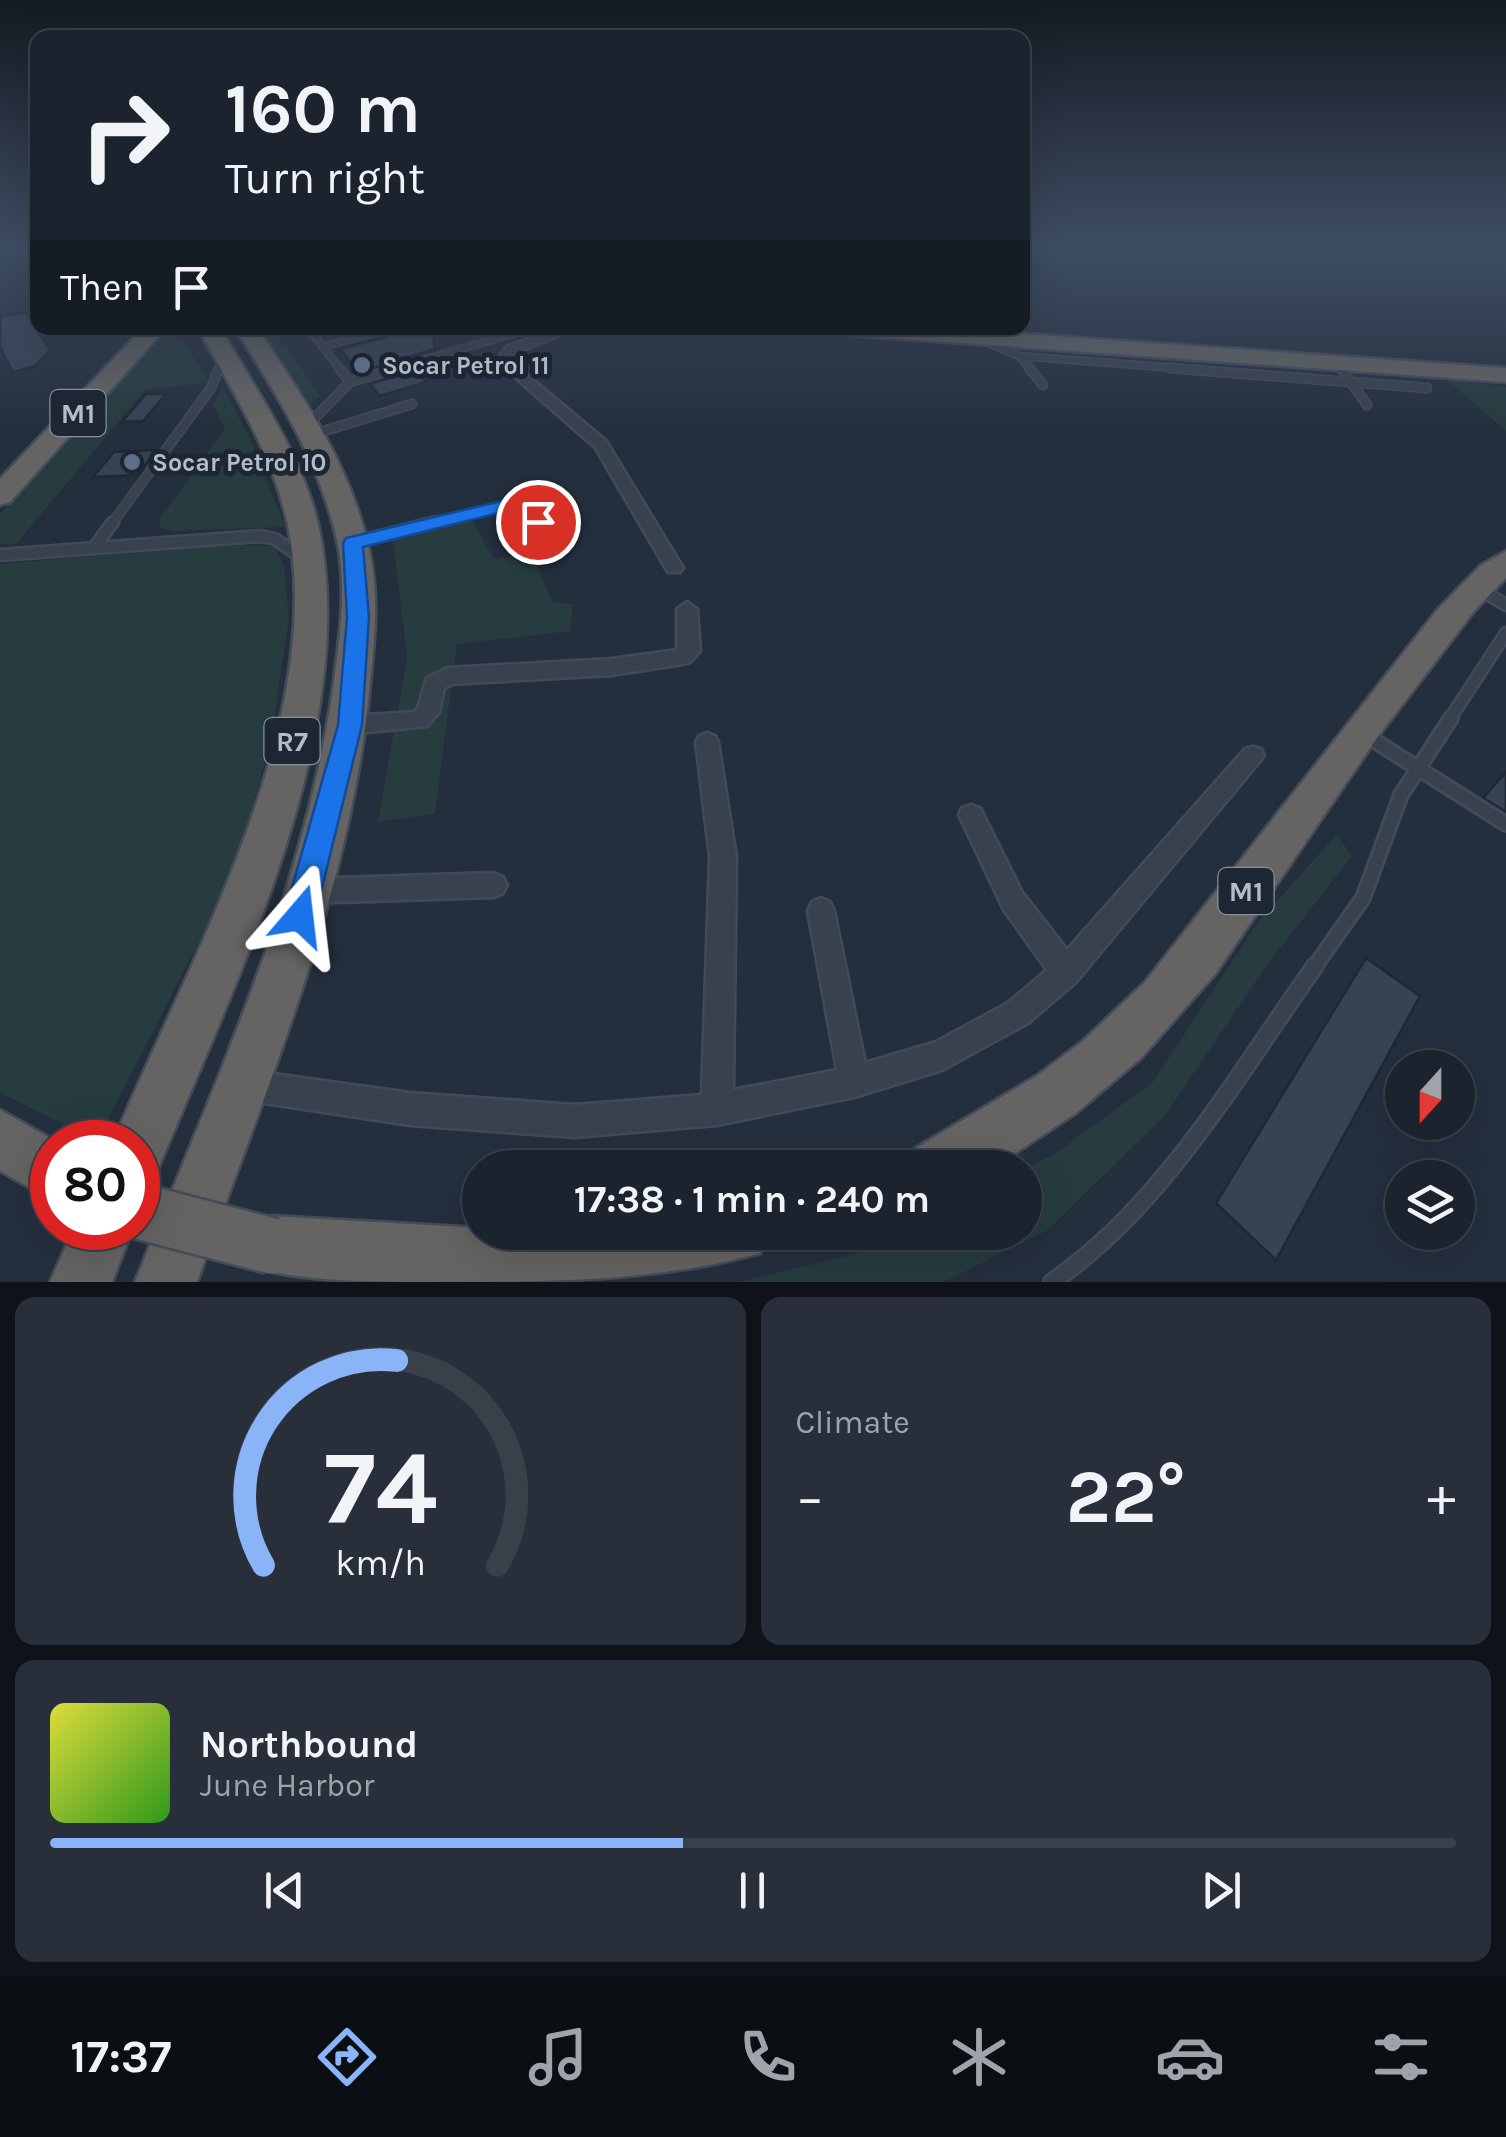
<!DOCTYPE html>
<meta charset="utf-8">
<style>
body{margin:0;font-family:Karla,sans-serif;background:#282f3a;color:#f1f3f6;height:100vh;display:flex;flex-direction:column;font-size:38px;white-space:nowrap}
*{box-sizing:border-box;margin:0}
p{font-size:32px;color:#a0a4aa}
.icon{flex:none;width:55px;height:55px;fill:none;stroke:currentColor;stroke-width:2;stroke-linecap:round;stroke-linejoin:round}
.map{position:relative;height:1282px;overflow:hidden}
.sheet{display:flex;flex-direction:column;gap:15px;padding:15px;background:#0f1319;flex:1}
.sheet>*{flex:none}
.top-card{position:absolute;left:30px;top:30px;width:1000px;height:305px;border-radius:20px;box-shadow:0 10px 40px #0002,0 0 0 2px #39404a;background:#1b232e;color:#f1f3f6;overflow:hidden}
.needle{width:65px;rotate:201deg}
.fabs{position:absolute;left:1385px;top:1050px;display:grid;gap:20px}
.fabs a{display:grid;place-items:center;width:90px;height:90px;border-radius:50%;background:#1b232e;box-shadow:0 10px 40px #0002,0 0 0 2px #39404a;font-size:50px}
.speed{position:absolute;left:30px;top:1120px;display:flex;gap:20px;font-size:50px;font-weight:700;text-align:center}
.speed>*{display:grid;place-content:center;width:130px;height:130px;border-radius:50%;background:#1b232e;box-shadow:0 10px 40px #0002,0 0 0 2px #39404a;line-height:1}
.speed .limit{border:15px solid #d22;background:#fff;color:#111}
.pin{position:absolute;display:grid;place-items:center;width:85px;height:85px;color:#fff;margin:-42px;border:5px solid #fff;border-radius:50%;box-shadow:0 2px 10px #0007}
.me{position:absolute;width:110px;margin:-55px;rotate:17deg;stroke-linejoin:round;filter:drop-shadow(0 0 8px #0008)}
.turn{display:flex;align-items:center;gap:35px;height:210px;padding:0 30px;font-size:45px}
.turn .icon{width:130px;height:130px;stroke-width:2.5}
.turn b{display:block;font-size:70px;line-height:85px}
.then{display:flex;align-items:center;height:95px;padding:0 30px;background:#0003;gap:20px;font-size:38px}
.big{font-size:75px;font-weight:700;line-height:1.1}
.sheet .widget{flex:1;display:flex;flex-direction:column;justify-content:center;gap:15px;min-width:0;padding:0 35px;border-radius:20px;background:#282f3a}
.sheet .dial{align-items:center;gap:0}
.dial svg{height:260px;overflow:visible;fill:none;stroke:#39404a;stroke-width:7;stroke-linecap:round;text-anchor:middle}
.dial text{fill:#f1f3f6;stroke:none}
.song{display:flex;align-items:center;gap:30px}
.cover{width:120px;height:120px;border-radius:15px;background:linear-gradient(135deg,hsl(60 70% 55%),hsl(110 70% 35%))}
.played{height:10px;border-radius:5px;background:linear-gradient(90deg,#8ab4f8 45%,#39404a 45%)}
.keys{display:flex;justify-content:space-around;direction:ltr}
.heat{display:flex;justify-content:space-between;align-items:center;font-size:55px;direction:ltr}
.sheet .tiles{flex:1;display:grid;gap:15px;grid-template-columns:1fr 1fr}
.widget:last-child{grid-column:span 2}
.trip{position:absolute;left:462px;top:1150px;width:580px;height:100px;border-radius:50px;background:#1b232e;box-shadow:0 10px 40px #0002,0 0 0 2px #39404a;font-weight:700;line-height:100px;text-align:center}
.tab-bar{display:flex;height:160px;justify-content:space-around;align-items:center;background:#0b0e12;color:#a0a4aa}
.tab-bar .icon{width:70px;height:70px}
.tab-bar .current{color:#8ab4f8}
.tab-bar b{font-size:45px;color:#f1f3f6}
.map>svg:first-child{display:block}
.green{fill:#263c3f}
.lines{fill:none;stroke-linecap:round;stroke-linejoin:round}
.canal{fill:#17263c;fill-rule:evenodd}
.building{fill:#364354;stroke:#1f2835;stroke-width:2.5}
.service-far4-casing{stroke:#414a57;stroke-width:9}
.service-far3-casing{stroke:#414a57;stroke-width:11}
.service-far2-casing{stroke:#414a57;stroke-width:15}
.service-far1-casing{stroke:#414a57;stroke-width:18}
.service-casing{stroke:#414a57;stroke-width:20}
.minor-casing{stroke:#414a57;stroke-width:5}
.trunk-casing{stroke:#434c59;stroke-width:5}
.service-far4{stroke:#38414e;stroke-width:6}
.service-far3{stroke:#38414e;stroke-width:8}
.service-far2{stroke:#38414e;stroke-width:10}
.service-far1{stroke:#38414e;stroke-width:12}
.service{stroke:#38414e;stroke-width:15}
.minor{fill:#38414e;fill-rule:evenodd}
.trunk{fill:#656462;fill-rule:evenodd}
.trunk-bridge-casing{stroke:#434c59;stroke-width:60;stroke-linecap:butt}
.trunk-bridge{stroke:#656462;stroke-width:55}
.route{fill:#1a73e8;stroke:#114b97;stroke-width:2.5}
.service-dot{fill:#5c6f8a;stroke:#1d2633;stroke-width:4}
.labels{text-anchor:middle;stroke-width:10;stroke-linejoin:round;paint-order:stroke}
.far-poi-label{font-size:25px;font-weight:bold;fill:#b4bcc9;stroke:#1d2633;text-anchor:start}
.shield{fill:#1d2633;stroke:#878f9c;stroke-width:2.5}
.shield-label{font-size:28px;font-weight:bold;fill:#b4bcc9}
</style>
<div class="map">
<svg width="1506" height="1282" viewBox="0 0 1506 1282">
<rect width="100%" height="100%" fill="#242f3e"/>
<!-- green -->
<path class="green" d="M165,328H176L209,382L145,390L16,544H0V514Z
M258,328H273L320,396L309,406Z
M1446,379L1506,387V431Z
M223,388L251,440L285,527L172,531L160,527L159,520L225,428L213,405Z
M471,518L494,559L532,553L552,602L573,604L570,631L457,644L435,814L378,822L407,658L393,540Z
M229,545L275,546L284,566L289,618L271,738L235,872L97,1140L0,1093V564Z
M1337,834L1352,856L1266,966L1167,1113L1048,1230L943,1282H740L870,1250L903,1233L1025,1232V1169L1056,1153L1153,1082L1259,921Z"/>
<g class="lines">
<!-- canal -->
<path class="canal" d="M1472,247H1506V252Z"/>
</g>
<!-- building -->
<path class="building" d="M26,313L50,350L35,366L13,372L0,347V316Z
M399,328H432L435,349L358,372L340,349L394,335Z
M415,370L426,382L380,396L370,384Z
M146,394H166L143,421L122,422Z
M156,450L138,475L93,477L114,452Z
M1506,772V812L1483,798Z
M1366,958L1420,996L1276,1260L1216,1203Z"/>
<g class="lines">
<defs>
<path id="service-far4" d="M308,328L341,370
M988,338L993,345L1019,356L1202,370
M322,347L392,328
M1019,356L1031,370
M1338,363L1343,370
M218,370L224,356
M389,370L532,328"/>
<path id="service-far3" d="M1029,368L1043,385
M1170,368L1427,388
M1341,368L1367,405
M350,382L398,368
M307,426L350,382L339,368
M311,435L412,404
M111,525L211,388L219,368
M426,525L506,505L517,507L542,525"/>
<path id="service-far2" d="M538,522L560,538
M356,542L436,522
M96,545L113,522
M0,555L260,536L275,539L298,555
M1481,590L1506,605
M1449,720L1506,633"/>
<path id="service-far1" d="M1367,736L1506,824
M1313,969L1363,898L1401,795L1451,718"/>
<path id="service" d="M1052,1282C1164,1205 1237,1075 1315,966"/>
<path id="minor" d="M560,328H577L518,352L514,356L515,365L606,441L683,568L680,572H668L595,447L502,366L500,355L508,346Z
M687,602L697,609L700,651L690,662L683,664L612,675L452,684L444,688L439,712L427,726L350,734L342,731L339,725L342,719L350,716L414,712L418,708L427,678L448,668L612,659L677,650V609Z
M707,733L715,736L718,742L736,857L733,1090L837,1070L808,911L812,902L821,898L830,902L834,911L865,1063L936,1042L1008,1003L1047,970L1004,910L959,815L962,808L971,805L980,808L1022,892L1067,950L1245,749L1253,747L1261,749L1264,756L1076,982L1028,1023L942,1070L854,1097L717,1125L575,1137L410,1125L244,1100L233,1096L229,1085L233,1074L244,1070L410,1093L575,1105L702,1095L710,857L696,742L699,736Z
M494,873L503,877L507,885L503,893L494,897L307,903L298,900L294,891L298,882L307,879Z"/>
<path id="trunk" d="M143,328H166L10,502L0,505V479Z
M198,328H220C256,390 301,453 318,524C363,726 234,985 158,1169L138,1177V1142H113C187,963 330,721 287,521C271,451 232,390 198,328Z
M235,328H257C303,396 352,468 369,550C380,597 374,646 369,693C349,898 265,1090 197,1282H135C212,1088 303,896 333,688C339,642 347,592 338,545C322,466 278,396 235,328Z
M839,328H937L1506,368V382L850,335Z
M1506,551V578L1475,610L1379,735L1216,973L1141,1058L1076,1113L993,1168H908L916,1148L1038,1075L1083,1041L1145,982L1438,609L1480,566Z
M0,1110L57,1142H52V1200L0,1171Z
M272,1216L480,1228V1232H768L760,1253C659,1282 540,1282 433,1282C375,1282 306,1282 251,1267L242,1246L251,1225Z
M74,1228H133L112,1282H50Z"/>
</defs>
<!-- service-far4 casing -->
<use href="#service-far4" class="service-far4-casing"/>
<!-- service-far3 casing -->
<use href="#service-far3" class="service-far3-casing"/>
<!-- service-far2 casing -->
<use href="#service-far2" class="service-far2-casing"/>
<!-- service-far1 casing -->
<use href="#service-far1" class="service-far1-casing"/>
<!-- service casing -->
<use href="#service" class="service-casing"/>
<!-- minor casing -->
<use href="#minor" class="minor-casing"/>
<!-- trunk casing -->
<use href="#trunk" class="trunk-casing"/>
<!-- service-far4 -->
<use href="#service-far4" class="service-far4"/>
<!-- service-far3 -->
<use href="#service-far3" class="service-far3"/>
<!-- service-far2 -->
<use href="#service-far2" class="service-far2"/>
<!-- service-far1 -->
<use href="#service-far1" class="service-far1"/>
<!-- service -->
<use href="#service" class="service"/>
<!-- minor -->
<use href="#minor" class="minor"/>
<!-- trunk -->
<use href="#trunk" class="trunk"/>
<defs>
<path id="trunk-bridge" d="M138,1211L272,1246"/>
</defs>
<!-- trunk-bridge casing -->
<use href="#trunk-bridge" class="trunk-bridge-casing"/>
<!-- trunk-bridge -->
<use href="#trunk-bridge" class="trunk-bridge"/>
</g>
<!-- sky -->
<linearGradient id="sky" x2="0" y2="1"><stop stop-color="#141a22"/><stop offset="0.58" stop-color="#3f4d63"/><stop offset="1" stop-color="#3f4d63" stop-opacity="0"/></linearGradient>
<rect width="1506" height="427" fill="url(#sky)"/>
<!-- route -->
<path class="route" d="M506,500L523,503L548,522L531,527L506,511L363,547L369,617L362,725L315,916L310,926L300,930L289,926L284,916L338,725L347,617L343,543L346,538Z"/>
<!-- markers -->
<g class="service-dot">
<circle cx="362" cy="365" r="10"/>
<circle cx="132" cy="462" r="10"/>
</g>
<g class="labels">
<!-- far-poi labels -->
<g class="far-poi-label">
<text x="382" y="374">Socar Petrol 11</text>
<text x="152" y="471">Socar Petrol 10</text>
</g>
<!-- shield labels -->
<g class="shield">
<rect x="50.5" y="390" width="55" height="46" rx="8"/>
<rect x="264.5" y="718" width="55" height="46" rx="8"/>
<rect x="1218.5" y="868" width="55" height="46" rx="8"/>
</g>
<g class="shield-label">
<text x="78" y="423">M1</text>
<text x="292" y="751">R7</text>
<text x="1246" y="901">M1</text>
</g>
</g>
</svg>
<div class="fabs">
<a><svg class="needle" viewBox="-14 -14 28 28"><path d="M0-13l5 13h-10z" fill="#e53935"/><path d="M0 13l5-13h-10z" fill="#a0a4aa"/></svg></a>
<a><svg class="icon" aria-label="layers" viewBox="0 0 24 24"><path d="M12 4l9 5-9 5-9-5zM3 14l9 5 9-5"/></svg></a>
</div>
<div class="speed"><div class="limit">80</div></div>
<div class="pin" style="left:538px;top:522px;background:#d93025"><svg class="icon" aria-label="arrive" viewBox="0 0 24 24"><path d="M6 21V4h12l-3 4 3 4H6"/></svg></div>
<svg class="me" style="left:300px;top:916px" viewBox="-20 -20 40 40"><path d="M0-17L14 15 0 8-14 15z" fill="#1a73e8" stroke="#fff" stroke-width="4"/></svg>
<div class="trip">17:38 · 1 min · 240 m</div>
<div class="top-card">
<div class="turn"><svg class="icon" aria-label="right" viewBox="0 0 24 24"><path d="M7 20v-9h11M14 6l5 5-5 5"/></svg><div><b>160 m</b>Turn right</div></div>
<div class="then">Then<svg class="icon" aria-label="arrive" viewBox="0 0 24 24"><path d="M6 21V4h12l-3 4 3 4H6"/></svg></div>
</div>
</div>
<section class="sheet">
<div class="tiles">
<div class="widget dial"><svg viewBox="0 0 100 80">
<path d="M14 69A42 42 0 1 1 86 69"/>
<path d="M14 69A42 42 0 0 1 55 6" stroke="#8ab4f8"/>
<text x="50" y="56" font-size="32" font-weight="700">74</text>
<text x="50" y="72" font-size="11">km/h</text>
</svg></div>
<div class="widget"><p>Climate</p>
<div class="heat"><a>−</a><b class="big">22°</b><a>+</a></div>
</div>
<div class="widget">
<div class="song"><i class="cover"></i><div><b>Northbound</b><p>June Harbor</p></div></div>
<div class="played"></div>
<div class="keys"><svg class="icon" aria-label="previous" viewBox="0 0 24 24"><path d="M18 5L8 12l10 7zM5 5v14"/></svg><svg class="icon" aria-label="pause" viewBox="0 0 24 24"><path d="M8 5v14M16 5v14"/></svg><svg class="icon" aria-label="next" viewBox="0 0 24 24"><path d="M6 5l10 7-10 7zM19 5v14"/></svg></div>
</div>
</div>
</section>
<nav class="tab-bar">
<b>17:37</b>
<svg class="icon current" aria-label="directions" viewBox="0 0 24 24"><path d="M12 3l9 9-9 9-9-9zM9 14v-3h6M13 9l2 2-2 2"/></svg>
<svg class="icon" aria-label="music" viewBox="0 0 24 24"><path d="M9 18V5l10-2v13"/><circle cx="6" cy="18" r="3"/><circle cx="16" cy="16" r="3"/></svg>
<svg class="icon" aria-label="phone" viewBox="0 0 24 24"><path d="M5 4h4l2 5-3 2q2 4 5 5l2-3 5 2v4C11 20 4 13 5 4z"/></svg>
<svg class="icon" aria-label="climate" viewBox="0 0 24 24"><path d="M12 3v18M4 7l16 10M4 17L20 7"/></svg>
<svg class="icon" aria-label="car" viewBox="0 0 24 24"><path d="M5 17H2v-5l4-1 3-4h7l3 4 3 1v5h-3M9 17h6M6 11h13"/><circle cx="7" cy="17" r="2"/><circle cx="17" cy="17" r="2"/></svg>
<svg class="icon" aria-label="filters" viewBox="0 0 24 24"><path d="M4 7h16M4 17h16"/><circle cx="9" cy="7" r="2"/><circle cx="15" cy="17" r="2"/></svg>
</nav>
